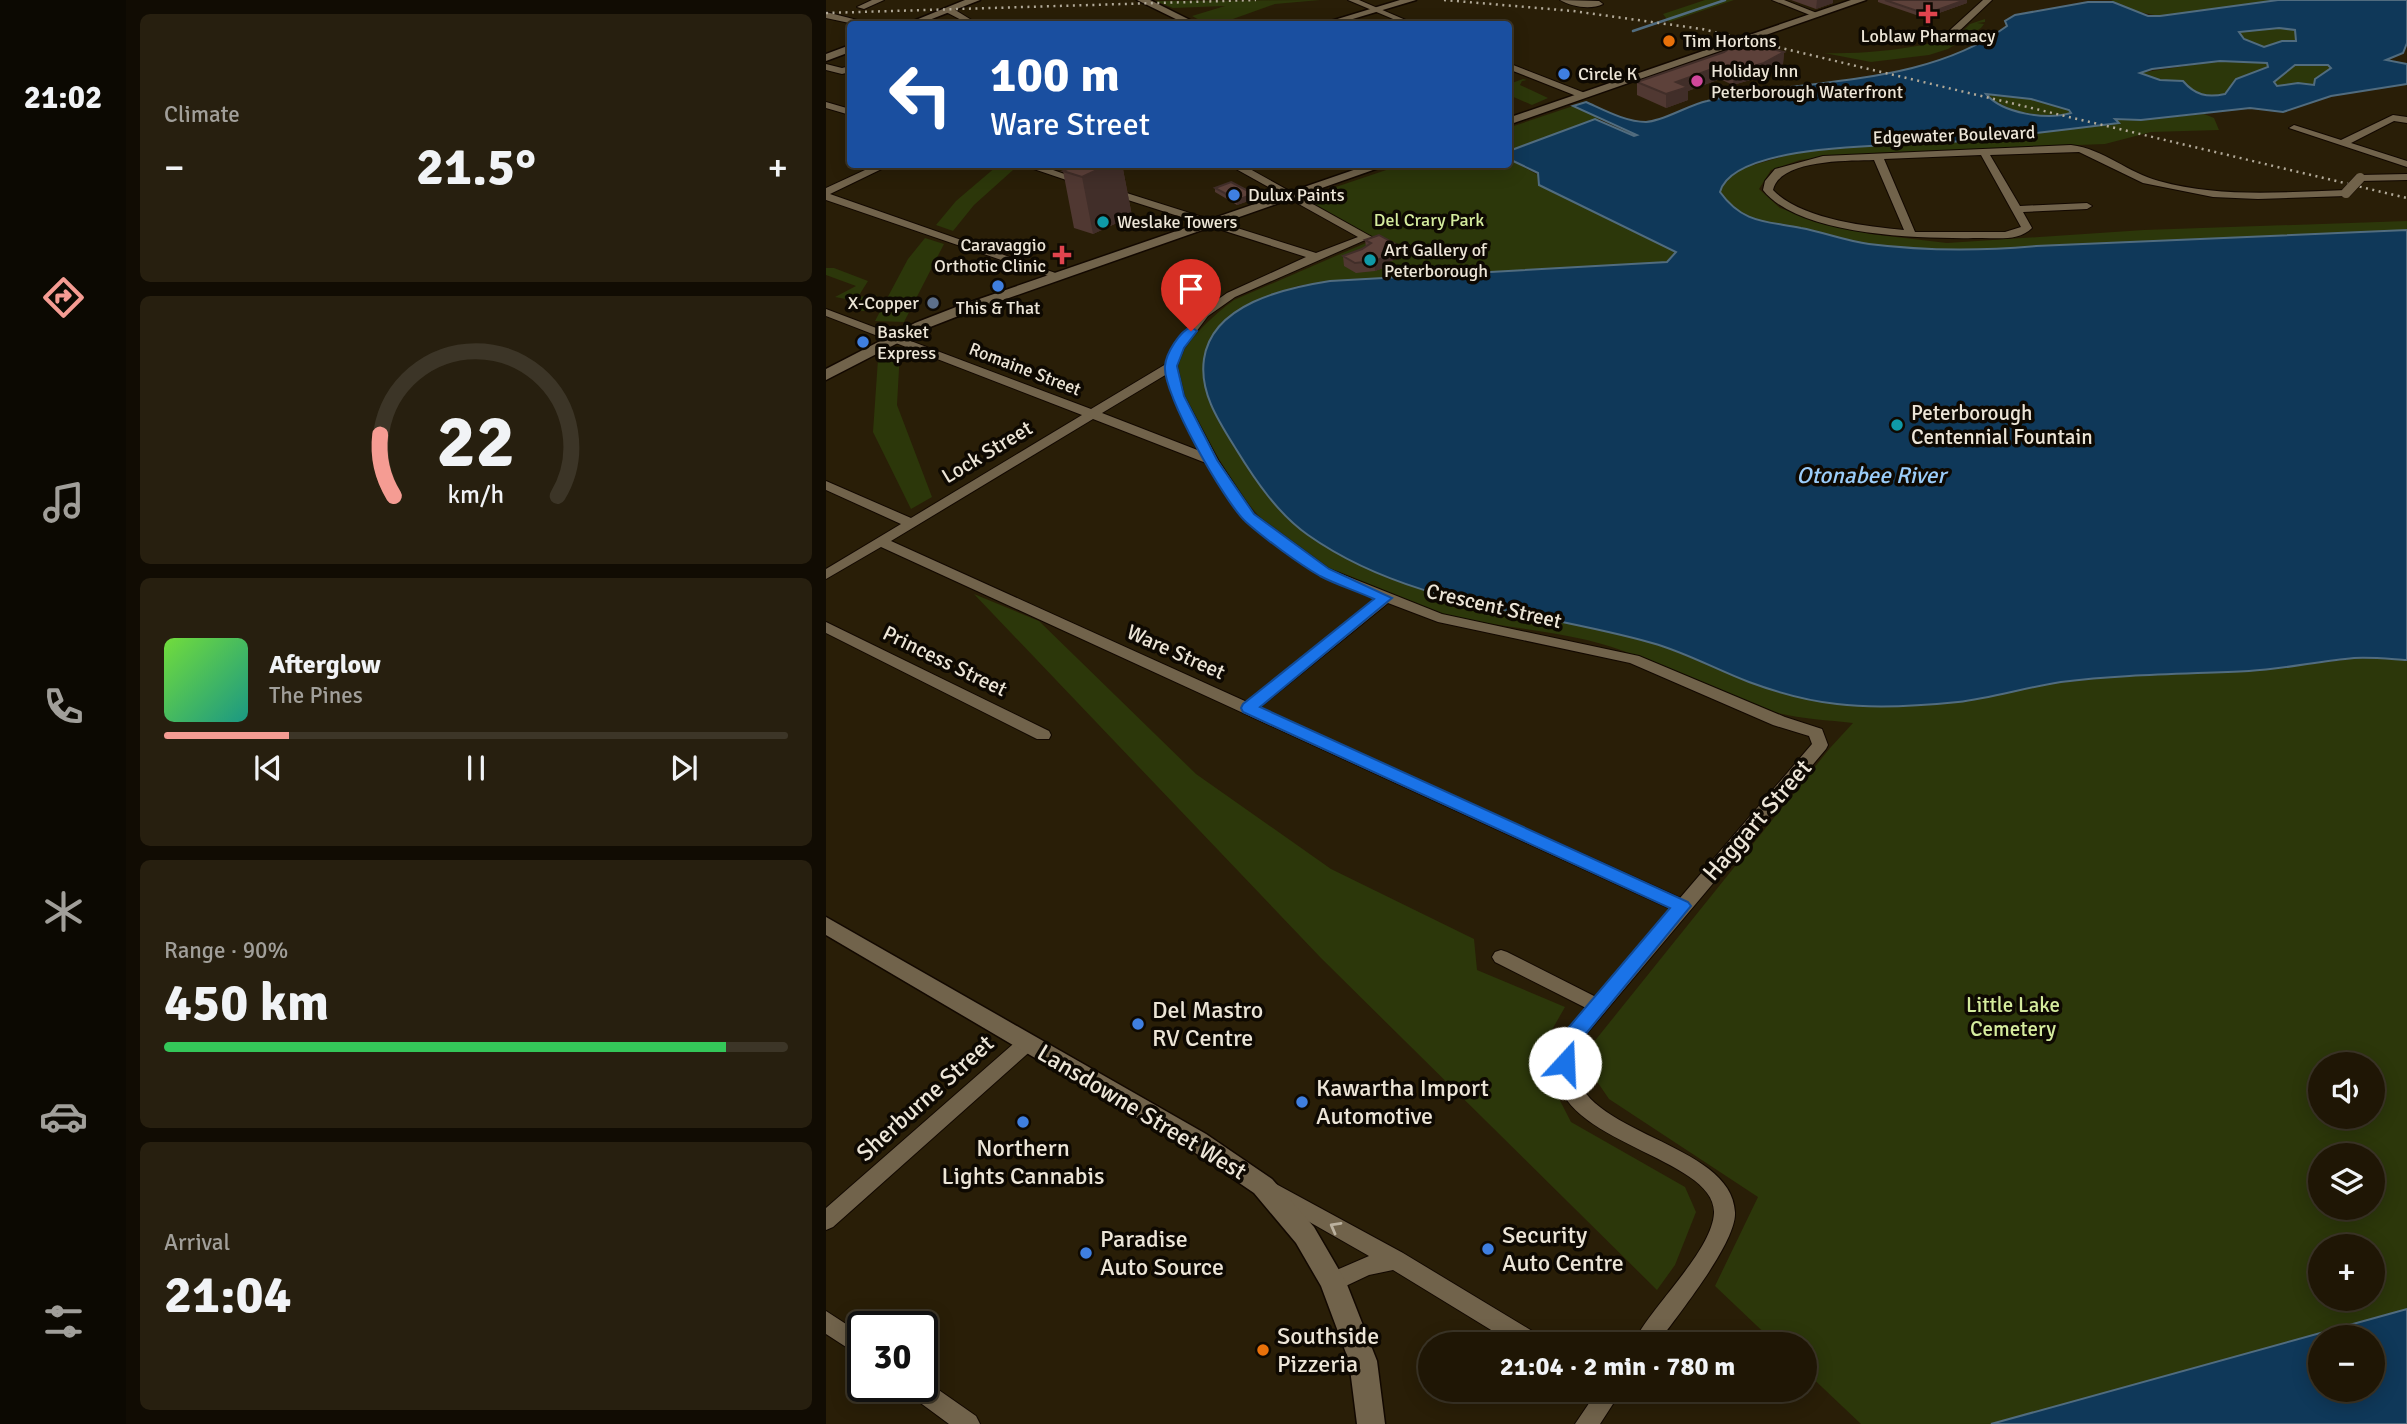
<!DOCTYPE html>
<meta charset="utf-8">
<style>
body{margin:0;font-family:Signika,sans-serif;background:#271f0f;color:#f1f3f6;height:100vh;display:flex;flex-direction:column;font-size:26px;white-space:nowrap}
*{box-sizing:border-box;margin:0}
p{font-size:23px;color:#a19f9a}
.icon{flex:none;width:38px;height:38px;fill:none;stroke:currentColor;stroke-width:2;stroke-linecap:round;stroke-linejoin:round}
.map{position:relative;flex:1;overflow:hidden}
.details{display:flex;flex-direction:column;gap:14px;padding:14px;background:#110c03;width:700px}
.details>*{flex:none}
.banner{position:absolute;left:21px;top:21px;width:665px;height:147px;border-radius:7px;box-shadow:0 4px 18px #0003,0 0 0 2px #3c3527;background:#1a4fa0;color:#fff;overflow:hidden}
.buttons{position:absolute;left:1482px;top:1052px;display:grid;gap:14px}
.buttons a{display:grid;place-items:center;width:77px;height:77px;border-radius:50%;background:#1f1605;box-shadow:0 4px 18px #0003,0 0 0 2px #3c3527;font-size:35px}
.speed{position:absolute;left:21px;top:1311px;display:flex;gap:14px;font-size:35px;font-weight:700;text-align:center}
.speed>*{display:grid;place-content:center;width:91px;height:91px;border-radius:50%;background:#1f1605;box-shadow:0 4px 18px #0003,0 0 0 2px #3c3527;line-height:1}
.speed .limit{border:4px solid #111;border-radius:10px;background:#fff;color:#111}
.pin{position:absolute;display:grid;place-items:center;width:60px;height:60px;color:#fff;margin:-72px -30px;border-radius:50% 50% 50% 0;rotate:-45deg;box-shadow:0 0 7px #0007}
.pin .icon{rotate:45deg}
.me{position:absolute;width:77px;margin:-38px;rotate:20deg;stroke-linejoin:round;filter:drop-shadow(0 0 5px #0008)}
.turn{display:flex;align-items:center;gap:24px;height:147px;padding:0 28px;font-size:32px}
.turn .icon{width:91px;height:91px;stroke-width:2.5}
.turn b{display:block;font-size:49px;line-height:60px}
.big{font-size:52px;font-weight:700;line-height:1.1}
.details .widget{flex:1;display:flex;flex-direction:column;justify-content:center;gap:10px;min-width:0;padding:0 24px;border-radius:10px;background:#271f0f}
.details .dial{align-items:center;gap:0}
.dial svg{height:182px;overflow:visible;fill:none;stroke:#3c3527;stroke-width:7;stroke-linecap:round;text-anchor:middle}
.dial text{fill:#f1f3f6;stroke:none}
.song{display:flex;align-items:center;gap:21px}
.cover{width:84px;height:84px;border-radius:10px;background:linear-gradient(135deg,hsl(100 70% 55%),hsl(170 70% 35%))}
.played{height:7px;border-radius:4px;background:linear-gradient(90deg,#f59c93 20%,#3c3527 20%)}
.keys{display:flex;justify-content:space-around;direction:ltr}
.heat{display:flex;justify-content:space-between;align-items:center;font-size:38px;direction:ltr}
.charge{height:10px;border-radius:5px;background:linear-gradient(90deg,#34c759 90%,#3c3527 0)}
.trip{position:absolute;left:592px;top:1332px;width:399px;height:70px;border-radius:35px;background:#1f1605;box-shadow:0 4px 18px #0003,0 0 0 2px #3c3527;font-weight:700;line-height:70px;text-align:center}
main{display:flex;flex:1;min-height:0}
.tabs{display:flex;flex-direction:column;width:126px;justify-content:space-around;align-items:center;background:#0c0902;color:#a19f9a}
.tabs .icon{width:49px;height:49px}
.tabs .active{color:#f59c93}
.tabs b{font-size:32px;color:#f1f3f6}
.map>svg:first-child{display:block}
.green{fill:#2c370a;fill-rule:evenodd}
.water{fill:#0f3859;stroke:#516c7f;stroke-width:2;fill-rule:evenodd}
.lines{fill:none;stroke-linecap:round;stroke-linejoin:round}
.stream{stroke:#516c7f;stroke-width:2.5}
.minor-casing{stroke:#120800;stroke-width:2}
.tertiary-casing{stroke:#120800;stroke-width:3}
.secondary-casing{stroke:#120800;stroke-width:3}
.minor{fill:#71634b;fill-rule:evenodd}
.tertiary{fill:#71634b;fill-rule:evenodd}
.secondary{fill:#71634b;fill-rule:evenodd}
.rail{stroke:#b1a998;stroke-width:2.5;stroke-dasharray:2 4.5;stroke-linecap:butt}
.minor-bridge-casing{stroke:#120800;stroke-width:11;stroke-linecap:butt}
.minor-bridge{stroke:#71634b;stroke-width:10}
.wall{fill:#503832}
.shaded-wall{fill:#412e29}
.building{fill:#5d413a;stroke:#412e29;stroke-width:2}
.oneway{stroke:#bbb19f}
.route{fill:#1a73e8;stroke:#114b97;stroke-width:2}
.health-dot{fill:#e0444e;stroke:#0e0902;stroke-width:2.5}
.food-dot{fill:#e8710a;stroke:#0e0902;stroke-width:2.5}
.shop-dot{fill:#3f7fe0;stroke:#0e0902;stroke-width:2.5}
.hotel-dot{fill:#d1479c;stroke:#0e0902;stroke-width:2.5}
.culture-dot{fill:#0f9aa8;stroke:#0e0902;stroke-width:2.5}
.service-dot{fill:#5c6f8a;stroke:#0e0902;stroke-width:2.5}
.labels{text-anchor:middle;stroke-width:7;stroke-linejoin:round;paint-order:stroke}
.far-poi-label{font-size:18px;fill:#ece5d7;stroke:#0e0902;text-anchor:start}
.far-street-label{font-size:18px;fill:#ece5d7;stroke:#0e0902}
.far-park-label{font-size:18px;fill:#d5ec9e;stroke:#0e0902}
.poi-label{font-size:21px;fill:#ece5d7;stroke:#0e0902;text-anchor:start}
.street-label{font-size:21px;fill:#ece5d7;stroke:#0e0902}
.park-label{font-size:21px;fill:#d5ec9e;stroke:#0e0902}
.water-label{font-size:23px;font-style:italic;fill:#9bcdfa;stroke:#0e0902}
.near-street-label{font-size:24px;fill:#ece5d7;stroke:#0e0902}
.near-poi-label{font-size:24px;fill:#ece5d7;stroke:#0e0902;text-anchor:start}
</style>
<main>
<nav class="tabs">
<b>21:02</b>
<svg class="icon active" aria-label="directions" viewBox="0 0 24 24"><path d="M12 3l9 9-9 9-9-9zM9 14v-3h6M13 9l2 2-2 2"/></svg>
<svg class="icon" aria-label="music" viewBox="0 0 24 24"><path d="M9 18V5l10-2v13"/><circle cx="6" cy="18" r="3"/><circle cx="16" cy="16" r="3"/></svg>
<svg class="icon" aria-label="phone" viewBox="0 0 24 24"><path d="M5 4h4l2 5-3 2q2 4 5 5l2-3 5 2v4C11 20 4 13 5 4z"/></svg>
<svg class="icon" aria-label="climate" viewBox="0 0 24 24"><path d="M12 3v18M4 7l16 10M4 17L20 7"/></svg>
<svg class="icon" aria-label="car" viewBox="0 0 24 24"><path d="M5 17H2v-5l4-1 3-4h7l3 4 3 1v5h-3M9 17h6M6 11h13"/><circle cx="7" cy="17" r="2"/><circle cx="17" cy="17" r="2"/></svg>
<svg class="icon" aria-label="filters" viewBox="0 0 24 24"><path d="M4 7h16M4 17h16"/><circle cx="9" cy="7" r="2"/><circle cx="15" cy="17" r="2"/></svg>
</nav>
<section class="details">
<div class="widget"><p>Climate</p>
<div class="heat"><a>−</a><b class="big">21.5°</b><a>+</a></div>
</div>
<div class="widget dial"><svg viewBox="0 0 100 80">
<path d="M14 69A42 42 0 1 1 86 69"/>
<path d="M14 69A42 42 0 0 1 8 42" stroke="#f59c93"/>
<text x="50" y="56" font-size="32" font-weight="700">22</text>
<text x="50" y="72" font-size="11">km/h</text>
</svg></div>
<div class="widget">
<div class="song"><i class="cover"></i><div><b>Afterglow</b><p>The Pines</p></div></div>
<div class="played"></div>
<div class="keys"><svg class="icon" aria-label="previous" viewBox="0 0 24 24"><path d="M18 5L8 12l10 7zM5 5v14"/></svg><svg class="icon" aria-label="pause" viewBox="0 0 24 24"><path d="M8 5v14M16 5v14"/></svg><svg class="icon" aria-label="next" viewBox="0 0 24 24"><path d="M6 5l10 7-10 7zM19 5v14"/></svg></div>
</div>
<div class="widget"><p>Range · 90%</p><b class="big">450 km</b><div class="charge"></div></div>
<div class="widget"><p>Arrival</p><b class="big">21:04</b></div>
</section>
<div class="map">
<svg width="1581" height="1424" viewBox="0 0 1581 1424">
<rect width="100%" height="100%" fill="#291e07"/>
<!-- green -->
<path class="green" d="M494,0L449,4L393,24H381L366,16L399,6L347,8L329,1Z
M879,0H908L843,22L837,14Z
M1285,0H1452L1334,16L1303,10Z
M1159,19V22L1151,23L1158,24L1155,28L1122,49L1103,55L1045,62L998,53C1031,54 1064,51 1097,45C1111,42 1117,33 1133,35L1144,24Z
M1453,28L1469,30L1470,41H1456L1438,47L1418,39L1413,31Z
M1394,61L1441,63L1442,67L1411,79L1399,94C1381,98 1369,95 1357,81L1334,80L1313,73Z
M1469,65H1502L1505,68L1489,79L1488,85L1472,83L1451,86L1448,82Z
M697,79L701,80L696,81L694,85L722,98L706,105L683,95V84Z
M1159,94L1205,99L1243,110L1246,113C1218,119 1181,113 1159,94Z
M747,106L776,118L683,151L682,128Z
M1378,114L1388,118L1393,130L1325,132L1279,144L1049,153L974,160L945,170L933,189L954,208L987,219L1044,234L1121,243L1318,230L1581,221V230L1210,246C1154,251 1099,251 1043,244C1020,241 997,232 974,228C940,221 917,224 894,192L897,182L917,168L987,148L1123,142L1292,123L1287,119L1315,120Z
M683,159L850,252L841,262L504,281L471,286L424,304L400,432L444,499L481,535L563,579L831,644L928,684L1233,683L1299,675L1428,671L1533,658L1581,660V1309L1165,1424H1035L978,1370V1344H950L889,1286L932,1197L783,1099L755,1058L1004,748L1027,723C1001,720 973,719 948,712C884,692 826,656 761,640C714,629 666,626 620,615C553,599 477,565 431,514C409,489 393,458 375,430C366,415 350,391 350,372C349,349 390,313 408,300L549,239L477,198L575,165L682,164ZM1494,1064H1547V1116H1494ZM1494,1155H1547V1208H1494ZM1494,1246H1547V1298H1494Z
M171,166L187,170L148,205L127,231L110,225L130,201Z
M99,238L118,244L78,322L49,321L82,259Z
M0,268H8L42,281L32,297L51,295L39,311H24L25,300L9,297L30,286L0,275Z
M74,351L71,405L106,497L85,509L47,432L52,359Z
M148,594L213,621L370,774L505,869L648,939L651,970L739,1007L711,1056L745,1122L859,1187L870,1212L849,1265L831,1290L495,958Z"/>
<!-- water -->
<path class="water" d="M1452,0H1581V43L1577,53L1560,60L1581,64V84L1505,96L1457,112L1424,108L1315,120L1289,119L1293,123C1237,130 1180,137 1124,142C1079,146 907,141 894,192C917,224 941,221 975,228C997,232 1020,241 1043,244C1099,251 1154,251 1210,246L1581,230V660C1564,659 1546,657 1528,658C1493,661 1459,669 1423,671C1361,674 1298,674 1235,682C1201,687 1166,698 1132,702C1093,706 1050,709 1011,704C983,701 950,692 923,682C891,670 859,652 826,643C710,610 584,607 482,535C452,514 429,480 410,449C393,422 373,392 378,359C386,304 459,288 504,281L841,262L850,252L713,185L712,173L683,159V151L769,119L808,136L811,135L747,106L760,102C778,110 800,122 820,122C838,121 862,105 881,101C979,77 1096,88 1181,26L1179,21L1189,15L1262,2H1287L1322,16H1334ZM1453,28L1469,30L1470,41H1456L1438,47L1418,39L1413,32ZM1394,61L1441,63L1442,67L1410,79L1399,94C1381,98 1369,95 1357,81L1334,80L1314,73L1326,69ZM1469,65H1502L1505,68L1489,79L1488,85L1472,83L1451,86L1448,82ZM1160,94L1205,99L1243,110L1245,113C1221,120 1177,114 1160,94Z
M1581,1309V1424H1165L1563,1314ZM1494,1337H1547V1390H1494Z"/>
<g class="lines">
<!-- stream -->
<path class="stream" d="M807,31L899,0"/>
<defs>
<path id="minor" d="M46,0H58L38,9L31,7Z
M522,0H533L589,24H579Z
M734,0L773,1L777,4C765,10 746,7 734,0Z
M946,0H958L996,15L989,17Z
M1157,0H1166L1130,34H1124V30Z
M120,8H126L152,24H143L120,12Z
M0,12L39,22L40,24H28L0,18Z
M682,63L759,93L761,95L753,97L682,69Z
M0,64L16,68L24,66V72L16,74L0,70Z
M0,102L24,109V115L0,108Z
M1567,115L1581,117V123L1568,121L1525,143L1581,161V167L1463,128L1468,125L1515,140Z
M1245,145C1278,149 1302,173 1333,181C1394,198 1458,192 1520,190L1525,193L1520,196L1432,199L1387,197L1317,183L1253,152L1164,155L1194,206L1261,203L1266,206L1261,209L1197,212L1206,228C1193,241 1173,238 1156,238C1099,239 974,237 937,190L939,181L949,169L997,156ZM1155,155L1195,227L1179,232H1089L1058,159ZM1048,160L1078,230C1039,226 975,219 947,190C954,159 1022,161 1048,160Z
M52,164H66L4,194L238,276L228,278L0,200V188Z
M193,164H210L264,183L255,185Z
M401,164H415L546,237L409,297L382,316L358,348L351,366L358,396L392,460L428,514L503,569L616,614L813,656L959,717L996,729L1002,745L1000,749L757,1038C710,1133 906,1133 909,1212C911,1243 850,1317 831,1344H807C823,1308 886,1252 888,1213C891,1144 648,1139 760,1008L669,962L666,957L669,952L675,950L681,952L770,997L845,909L55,547L0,579V569L75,524L0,490V481L85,518L256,415L0,316V309L265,409L340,364L346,348L374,312L401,293L480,257L280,193V189H288L490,253L532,237ZM341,374L346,396L374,451L276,413ZM267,419L380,463L418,520L493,575L550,598L421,702L65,541ZM562,603L612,622L804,663L947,725L983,736L986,744L854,898L433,708Z
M1581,174V180L1534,181L1529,178L1534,175Z
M0,622L223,731L225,735L223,739H211L0,633Z
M201,1036L208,1038L211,1043L208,1048L7,1227L0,1230V1208L194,1038Z
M450,1184L577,1253L716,1337L719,1344H688L567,1270L543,1275L507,1292L499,1289L496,1282L499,1275L543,1256L443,1199L440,1193L443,1187Z
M0,1311L37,1335V1358L0,1334Z
M97,1379L150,1416L154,1424H123L81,1393L78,1386H96Z
M772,1390H796L774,1424H749Z"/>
<path id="tertiary" d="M311,0H324L372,24H360Z
M574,0H590L510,24H495Z"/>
<path id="secondary" d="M139,0H154L93,24H80Z
M1025,0H1040L682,125V118Z
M24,45V52L0,61V54Z
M545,164H564L140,313L99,329L0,380V369L89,323L130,307Z
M0,917L380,1134L446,1179L488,1227L520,1282L551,1361L559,1424H531L523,1361L495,1286L470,1243L428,1193L362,1148L0,935Z"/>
</defs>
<!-- minor casing -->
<use href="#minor" class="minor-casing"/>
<!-- tertiary casing -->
<use href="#tertiary" class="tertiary-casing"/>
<!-- secondary casing -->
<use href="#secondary" class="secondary-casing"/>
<!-- minor -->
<use href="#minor" class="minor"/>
<!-- tertiary -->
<use href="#tertiary" class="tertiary"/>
<!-- secondary -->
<use href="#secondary" class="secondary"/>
<!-- rail -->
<path class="rail" d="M618,0L747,11L876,29L1581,198
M0,13L430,0"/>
<defs>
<path id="minor-bridge" d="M1520,193L1534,178"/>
</defs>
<!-- minor-bridge casing -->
<use href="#minor-bridge" class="minor-bridge-casing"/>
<!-- minor-bridge -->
<use href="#minor-bridge" class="minor-bridge"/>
</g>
<!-- wall -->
<path class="wall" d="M965,0H1007V3L990,9Z
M1052,0H1141V3L1099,18L1052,2Z
M958,52L957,64L938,76L907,85L894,79L862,91V100L840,108L811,95V82Z
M253,164H296L306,216L267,234L248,228L237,171Z
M389,188L428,194V199L411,205L389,192Z
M539,240L571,245L573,258L562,262L563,266L549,271L530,273L518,266L517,256L540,247Z"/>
<!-- shaded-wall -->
<path class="shaded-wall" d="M991,0H1007V3L990,9Z
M1139,0H1141V3L1099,18L1100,14Z
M958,52L957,64L938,76L907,85L908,72Z
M894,66V79L862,91V100L840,108V94L850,82Z
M284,164H296L306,216L267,234L256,177Z
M428,194V199L411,205V200Z
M571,245L573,258L562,262L563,266L549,271L548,261L557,253Z"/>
<!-- building -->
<path class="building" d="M1059,0H1139L1100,14Z
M915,41L958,52L938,63L908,72L894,66L850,82L862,87L840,94L811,82L898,52Z
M253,164H284L256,177L237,171Z
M405,182L428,194L411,200L389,188Z
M553,235L571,245L569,246L572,248L557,253L562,256L548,261L529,263L517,256L536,249L545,243L539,240Z"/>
<!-- one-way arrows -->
<defs><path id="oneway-chevron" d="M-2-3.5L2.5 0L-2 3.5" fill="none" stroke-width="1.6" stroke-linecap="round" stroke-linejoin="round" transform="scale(1.75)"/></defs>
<use class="oneway" href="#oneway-chevron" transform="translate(509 1227) rotate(-151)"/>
<!-- route -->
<path class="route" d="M365,327L371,331L358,348L351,366L358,396L391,460L428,514L503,569L566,598L434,707L862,902L865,906L758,1036L746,1069L739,1071L732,1069L729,1063L743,1027L844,908L417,712L415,708L417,704L548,599C531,591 511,585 494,576C473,564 438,538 420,522C399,503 336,393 339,366C340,353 354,331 365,327Z"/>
<!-- markers -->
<g class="health-dot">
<path d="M1098.5 3.5h7v7h7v7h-7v7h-7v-7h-7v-7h7z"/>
<path d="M232.5 244.5h7v7h7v7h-7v7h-7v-7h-7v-7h7z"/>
</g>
<g class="food-dot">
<circle cx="843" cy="41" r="7"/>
<circle cx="437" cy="1350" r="7"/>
</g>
<g class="shop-dot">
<circle cx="738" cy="74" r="7"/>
<circle cx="408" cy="195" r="7"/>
<circle cx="172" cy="286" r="7"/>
<circle cx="37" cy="342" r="7"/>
<circle cx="312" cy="1024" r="7"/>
<circle cx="476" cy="1102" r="7"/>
<circle cx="197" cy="1122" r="7"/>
<circle cx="662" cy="1249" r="7"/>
<circle cx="260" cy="1253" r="7"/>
</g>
<circle class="hotel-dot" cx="871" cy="81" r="7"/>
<g class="culture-dot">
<circle cx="277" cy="222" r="7"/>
<circle cx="544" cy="260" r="7"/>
<circle cx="1071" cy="425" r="7"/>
</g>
<circle class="service-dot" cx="107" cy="303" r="7"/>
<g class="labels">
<!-- far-poi labels -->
<g class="far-poi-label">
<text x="1102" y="42" text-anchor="middle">Loblaw Pharmacy</text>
<text x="857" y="47">Tim Hortons</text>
<text x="885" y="77">Holiday Inn<tspan x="885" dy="21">Peterborough Waterfront</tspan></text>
<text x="752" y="80">Circle K</text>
<text x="422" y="201">Dulux Paints</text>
<text x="291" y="228">Weslake Towers</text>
<text x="220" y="251" text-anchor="end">Caravaggio<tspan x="220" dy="21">Orthotic Clinic</tspan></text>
<text x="558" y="256">Art Gallery of<tspan x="558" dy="21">Peterborough</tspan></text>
<text x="93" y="309" text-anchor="end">X-Copper</text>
<text x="172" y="314" text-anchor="middle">This &amp; That</text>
<text x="51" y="338">Basket<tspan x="51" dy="21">Express</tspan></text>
</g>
<!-- far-street labels -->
<g class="far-street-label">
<text transform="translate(1128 135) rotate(-2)" y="6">Edgewater Boulevard</text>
<text transform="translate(199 369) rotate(21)" y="6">Romaine Street</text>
</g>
<!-- far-park labels -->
<g class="far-park-label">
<text x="603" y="226">Del Crary Park</text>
</g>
<!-- poi labels -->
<g class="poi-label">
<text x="1085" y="420">Peterborough<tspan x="1085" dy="24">Centennial Fountain</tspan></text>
</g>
<!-- street labels -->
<g class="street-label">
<text transform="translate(161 452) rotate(-31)" y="7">Lock Street</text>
<text transform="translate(668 606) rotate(13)" y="7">Crescent Street</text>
<text transform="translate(350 652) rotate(24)" y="7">Ware Street</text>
<text transform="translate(119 661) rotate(26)" y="7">Princess Street</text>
</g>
<!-- park labels -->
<g class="park-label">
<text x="1187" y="1012">Little Lake<tspan x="1187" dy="24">Cemetery</tspan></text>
</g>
<!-- water labels -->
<g class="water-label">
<text x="1045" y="483">Otonabee River</text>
</g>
<!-- near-street labels -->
<g class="near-street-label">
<text transform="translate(931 820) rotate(-49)" y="8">Haggart Street</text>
<text transform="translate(99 1098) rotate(-42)" y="8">Sherburne Street</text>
<text transform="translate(316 1112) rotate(31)" y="8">Lansdowne Street West</text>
</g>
<!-- near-poi labels -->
<g class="near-poi-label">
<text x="326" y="1018">Del Mastro<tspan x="326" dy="28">RV Centre</tspan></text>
<text x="490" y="1096">Kawartha Import<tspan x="490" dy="28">Automotive</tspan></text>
<text x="197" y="1156" text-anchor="middle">Northern<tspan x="197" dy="28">Lights Cannabis</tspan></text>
<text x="676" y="1243">Security<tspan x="676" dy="28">Auto Centre</tspan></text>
<text x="274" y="1247">Paradise<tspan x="274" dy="28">Auto Source</tspan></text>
<text x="451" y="1344">Southside<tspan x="451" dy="28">Pizzeria</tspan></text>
</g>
</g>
</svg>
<div class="buttons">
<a><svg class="icon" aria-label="sound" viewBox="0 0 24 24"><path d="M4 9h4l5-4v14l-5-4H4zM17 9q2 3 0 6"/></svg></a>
<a><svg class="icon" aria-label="layers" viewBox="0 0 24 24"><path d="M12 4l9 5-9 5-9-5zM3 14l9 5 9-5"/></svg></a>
<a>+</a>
<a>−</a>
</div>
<div class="speed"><div class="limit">30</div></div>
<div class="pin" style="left:365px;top:331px;background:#d93025"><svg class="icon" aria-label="arrive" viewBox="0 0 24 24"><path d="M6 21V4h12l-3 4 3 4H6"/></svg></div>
<svg class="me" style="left:739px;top:1063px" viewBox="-20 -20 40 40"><circle r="19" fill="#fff"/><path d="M0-13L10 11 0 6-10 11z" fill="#1a73e8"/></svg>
<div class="trip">21:04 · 2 min · 780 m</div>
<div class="banner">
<div class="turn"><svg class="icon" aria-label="left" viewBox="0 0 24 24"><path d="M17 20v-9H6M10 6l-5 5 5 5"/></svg><div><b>100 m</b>Ware Street</div></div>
</div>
</div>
</main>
